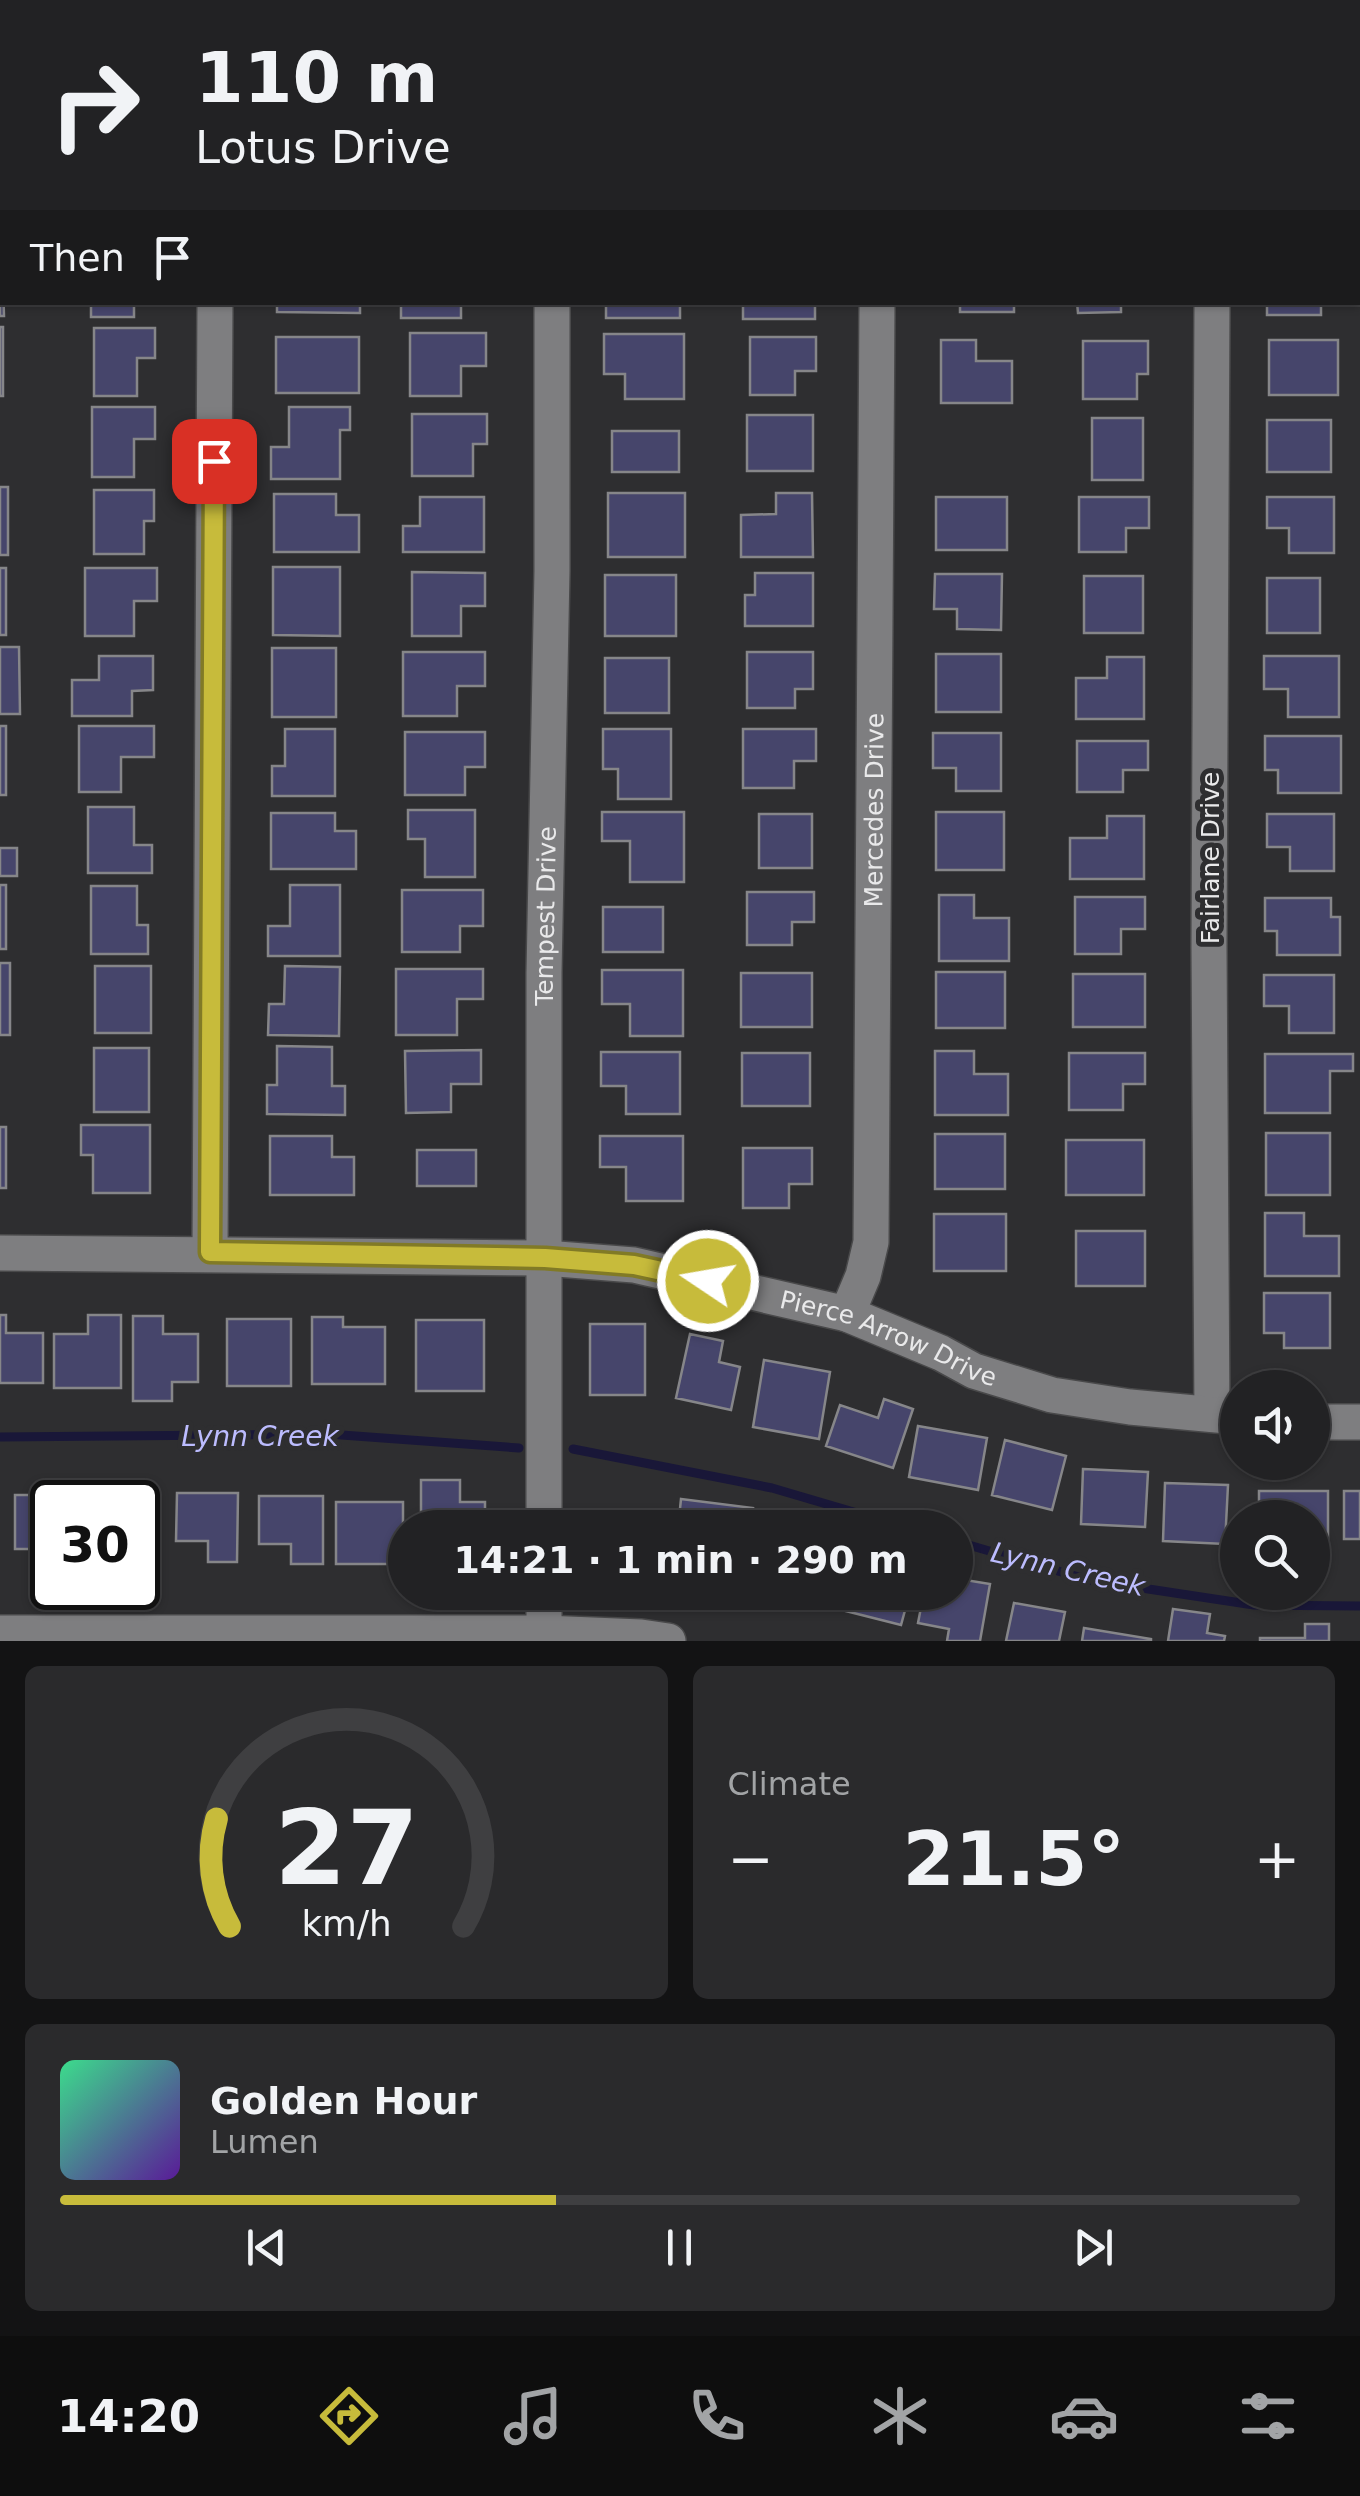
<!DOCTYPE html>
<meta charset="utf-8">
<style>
body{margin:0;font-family:"DejaVu Sans",sans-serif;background:#2a2a2c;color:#f1f3f6;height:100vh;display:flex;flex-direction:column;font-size:38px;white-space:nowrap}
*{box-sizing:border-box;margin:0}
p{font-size:32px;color:#a2a4a6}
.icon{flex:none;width:55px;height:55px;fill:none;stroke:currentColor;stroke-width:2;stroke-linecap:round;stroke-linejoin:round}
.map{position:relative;height:1641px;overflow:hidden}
.drawer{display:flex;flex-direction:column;gap:25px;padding:25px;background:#131314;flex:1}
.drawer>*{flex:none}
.guide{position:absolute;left:0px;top:0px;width:1360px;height:305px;box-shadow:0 2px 8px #0004,0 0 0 2px #3f3f41;background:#222224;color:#f1f3f6;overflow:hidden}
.controls{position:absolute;left:1220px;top:1370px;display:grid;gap:20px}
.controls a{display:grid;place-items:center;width:110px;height:110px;border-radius:50%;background:#222224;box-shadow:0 2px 8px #0004,0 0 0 2px #3f3f41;font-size:50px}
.speed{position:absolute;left:30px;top:1480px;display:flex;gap:20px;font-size:50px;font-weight:700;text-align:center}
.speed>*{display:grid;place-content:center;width:130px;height:130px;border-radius:50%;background:#222224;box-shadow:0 2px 8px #0004,0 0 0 2px #3f3f41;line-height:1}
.speed .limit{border:5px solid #111;border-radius:15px;background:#fff;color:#111}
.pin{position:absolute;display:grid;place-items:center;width:85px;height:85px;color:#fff;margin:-42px;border-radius:20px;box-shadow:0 5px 15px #0006}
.me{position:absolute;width:110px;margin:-55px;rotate:282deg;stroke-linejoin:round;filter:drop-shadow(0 0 8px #0008)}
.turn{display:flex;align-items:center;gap:35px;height:210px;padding:0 30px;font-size:45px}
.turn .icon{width:130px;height:130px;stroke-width:2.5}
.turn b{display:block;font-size:70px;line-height:85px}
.then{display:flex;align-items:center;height:95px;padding:0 30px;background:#0003;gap:20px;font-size:38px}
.big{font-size:75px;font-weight:800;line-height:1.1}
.drawer .card{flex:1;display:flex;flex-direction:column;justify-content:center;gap:15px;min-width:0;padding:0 35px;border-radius:15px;background:#2a2a2c}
.drawer .dial{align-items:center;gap:0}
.dial svg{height:260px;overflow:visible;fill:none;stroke:#3f3f41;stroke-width:7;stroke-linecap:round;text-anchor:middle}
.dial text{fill:#f1f3f6;stroke:none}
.song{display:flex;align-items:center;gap:30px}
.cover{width:120px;height:120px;border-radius:15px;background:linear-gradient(135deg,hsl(150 70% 55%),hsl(270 70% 35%))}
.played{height:10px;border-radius:5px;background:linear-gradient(90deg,#c7bb3b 40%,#3f3f41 40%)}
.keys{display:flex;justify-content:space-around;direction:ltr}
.heat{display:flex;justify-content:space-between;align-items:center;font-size:55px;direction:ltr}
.drawer .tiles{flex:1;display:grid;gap:25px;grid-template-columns:1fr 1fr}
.card:last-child{grid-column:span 2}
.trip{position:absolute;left:388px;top:1510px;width:585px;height:100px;border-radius:50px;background:#222224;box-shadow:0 2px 8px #0004,0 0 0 2px #3f3f41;font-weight:800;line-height:100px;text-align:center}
.tabs{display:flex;height:160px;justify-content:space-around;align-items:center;background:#0e0e0e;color:#a2a4a6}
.tabs .icon{width:70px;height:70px}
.tabs .on{color:#c7bb3b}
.tabs b{font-size:45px;color:#f1f3f6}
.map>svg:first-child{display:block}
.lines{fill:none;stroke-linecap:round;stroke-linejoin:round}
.stream{stroke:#191738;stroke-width:9}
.building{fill:#46456b;stroke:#868689;stroke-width:2.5}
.minor-casing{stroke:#49494a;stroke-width:38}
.minor{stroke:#7e7e80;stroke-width:35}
.route-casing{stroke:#817a26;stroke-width:25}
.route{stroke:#c7bb3b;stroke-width:18}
.labels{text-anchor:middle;stroke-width:10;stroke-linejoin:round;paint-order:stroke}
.street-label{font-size:25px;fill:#e9e9ea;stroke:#2e2e30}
.water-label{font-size:28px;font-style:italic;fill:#bcbcfe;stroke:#2e2e30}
</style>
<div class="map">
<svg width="1360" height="1641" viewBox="0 0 1360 1641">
<rect width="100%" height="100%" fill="#2e2e30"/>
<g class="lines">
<!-- stream -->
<path class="stream" d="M0,1437L328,1434L519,1448
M573,1449L772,1488L908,1528
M955,1541L1089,1580L1254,1605L1360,1606"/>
</g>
<!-- building -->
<path class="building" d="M0,9H2V78H0Z
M0,91H2V156H0Z
M0,248H2L4,316H0Z
M91,302H134V317H91Z
M277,302H360V313L277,312Z
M401,302H461V318H401Z
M606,302H680V318H606Z
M743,302H815V319H743Z
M960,302H1014V312H960Z
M1077,302H1121V312L1078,313Z
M1267,302H1321V315H1267Z
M0,327H3V396H0Z
M94,328H155V358H137V396H94Z
M410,333H486V366H461V396H410Z
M604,334H684V399H625V374H604Z
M276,337H359V393H276Z
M750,337H816V371H795V395H750Z
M941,340H976V361H1012V403H941Z
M1269,340H1338V395H1269Z
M1083,341H1148V374H1137V399H1083Z
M92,407H155V439H134V477H92Z
M289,407H350V430H340V479H271V447H289Z
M412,414H487V444H473V476H412Z
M747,415H813V471H747Z
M1092,418H1143V480H1092Z
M1267,420H1331V472H1267Z
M612,431H679V472H612Z
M0,487H8V555H0Z
M94,490H154V521H144V554H94Z
M608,493H685V557H608Z
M776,493H812L813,557H741V515L776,514Z
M274,494H336V515H359V552H274Z
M420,497H484V552H403V526H420Z
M936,497H1007V550H936Z
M1079,497H1149V528H1126V552H1079Z
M1267,497H1334V553H1289V528H1267Z
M273,567H340V636L273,635Z
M0,568H6V635H0Z
M85,568H157V601H134V636H85Z
M412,572L485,573V606H461V636H412Z
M755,573H813V626H745V595H755Z
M935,574H1002L1001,630L957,629V609H934Z
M605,575H676V636H605Z
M1084,576H1143V633H1084Z
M1267,578H1320V633H1267Z
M0,647H19L20,714H0Z
M272,648H336V717H272Z
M403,652H485V686H457V716H403Z
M747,652H813V689H795V708H747Z
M936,654H1001V712H936Z
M99,656H153V690L132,691V716H72V680H99Z
M1264,656H1339V717H1288V689H1264Z
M1107,657H1144V719H1076V678H1107Z
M605,658H669V713H605Z
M0,726H6V795H0Z
M79,726H154V757H121V792H79Z
M285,729H335V796H272V766H285Z
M603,729H671V799H618V769H603Z
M743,729H816V761H794V788H743Z
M405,732H485V767H465V795H405Z
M933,733H1001V791H956V768H933Z
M1265,736H1341V793H1278V770H1265Z
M1077,741H1148V770H1123V792H1077Z
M88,807H134V845H152V873H88Z
M408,810H475V877H425V839H408Z
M602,812H684V882H630V841H602Z
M936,812H1004V870H936Z
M271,813H335V831H356V869H271Z
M759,814H812V868H759Z
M1267,814H1334V871H1290V847H1267Z
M1107,816H1144V879H1070V838H1107Z
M0,848H17V876H0Z
M0,885H6V949H0Z
M290,885H340V956H268V926H290Z
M91,886H137V925H148V954H91Z
M402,890H483V926H460V952H402Z
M747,892H814V922H792V945H747Z
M939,895H974V918H1009V961H939Z
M1075,897H1145V929H1121V954H1075Z
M1265,898H1331V917H1340V955H1277V931H1265Z
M603,907H663V952H603Z
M0,963H10V1035H0Z
M95,966H151V1033H95Z
M285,966L340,967L339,1036L268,1035L269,1004H284Z
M396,969H483V999H457V1035H396Z
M602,970H683V1036H630V1004H602Z
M936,972H1005V1028H936Z
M741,973H812V1027H741Z
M1073,974H1145V1027H1073Z
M1264,975H1334V1033H1289V1006H1264Z
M277,1046L332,1047V1086H345V1115L267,1114V1085H277Z
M94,1048H149V1112H94Z
M481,1050V1084H451V1112L406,1113L405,1051Z
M935,1051H974V1074H1008V1115H935Z
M601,1052H680V1114H626V1086H601Z
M742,1053H810V1106H742Z
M1069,1053H1145V1084H1123V1110H1069Z
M1265,1054H1353V1071H1330V1113H1265Z
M81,1125H150V1193H93V1155H81Z
M0,1127H6V1188H0Z
M1266,1133H1330V1195H1266Z
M935,1134H1005V1189H935Z
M270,1136H332V1157H354V1195H270Z
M600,1136H683V1201H626V1167H600Z
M1066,1140H1144V1195H1066Z
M743,1148H812V1184H789V1208H743Z
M417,1150H476V1186H417Z
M1265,1213H1304V1236H1339V1276H1265Z
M934,1214H1006V1271H934Z
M1076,1231H1145V1286H1076Z
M1264,1293H1330V1348H1284V1333H1264Z
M0,1315H6V1333H43V1383H0Z
M88,1315H121V1388H54V1334H88Z
M133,1316H163V1334H198V1382H172V1401H133Z
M312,1317H343V1327H385V1384H312Z
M227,1319H291V1386H227Z
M416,1320H484V1391H416Z
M590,1324H645V1395H590Z
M690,1334L723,1341L719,1362L740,1367L731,1410L676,1398Z
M764,1360L830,1372L819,1439L753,1427Z
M884,1399L913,1409L893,1468L826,1446L840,1405L878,1418Z
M918,1426L987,1438L978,1490L909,1477Z
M1005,1440L1066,1456L1052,1510L992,1495Z
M1083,1469L1148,1472L1145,1527L1081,1524Z
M421,1480H460V1502H485V1528H421Z
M1165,1483L1228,1485L1225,1544L1163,1541Z
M1259,1491H1328V1546H1312V1518H1259Z
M1344,1491H1360V1539H1344Z
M177,1493H238L237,1562H208V1541H176Z
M15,1495H78V1502H52V1549H15Z
M259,1496H323V1564H291V1544H259Z
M97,1499H158V1564H138V1502H97Z
M681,1499L753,1508L750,1528H678Z
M336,1502H403V1564H336Z
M590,1510H658V1528H590Z
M955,1566L961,1567L959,1579L990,1584L980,1641H947L949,1629L918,1623L924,1592H955Z
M787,1592H820L818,1603L786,1596Z
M838,1592H910L901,1625L834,1608Z
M1014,1603L1065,1612L1059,1641H1006Z
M1173,1609L1210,1614L1207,1633L1225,1636L1224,1641H1168Z
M1305,1624H1329V1641H1260V1638H1305Z
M1084,1628L1151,1639V1641H1082Z"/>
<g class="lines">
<defs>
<g id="minor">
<path d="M217,2V0"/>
<path d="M552,2V0"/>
<path d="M879,2V0"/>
<path d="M1213,2V0"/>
<path d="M1212,302L1209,947L1212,1414"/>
<path d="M210,1252L215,302"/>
<path id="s1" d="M0,1253L545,1258L634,1265L847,1314L941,1353L974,1371L1052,1395L1130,1407L1238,1417"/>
<path id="s2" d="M847,1314L863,1276L871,1242L877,302"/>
<path d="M1312,1422H1360"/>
<path id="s3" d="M544,1528V973L552,571V302"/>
<path d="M0,1633H544L641,1637L668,1641"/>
<path d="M544,1641V1592"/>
</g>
</defs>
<!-- minor casing -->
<use href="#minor" class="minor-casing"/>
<!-- minor -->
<use href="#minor" class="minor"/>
</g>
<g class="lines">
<defs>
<path id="route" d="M214,461L210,1252L545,1258L634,1265L708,1281"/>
</defs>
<!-- route casing -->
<use href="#route" class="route-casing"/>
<!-- route -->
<use href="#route" class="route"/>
</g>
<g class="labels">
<!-- street labels -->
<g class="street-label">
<text dy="9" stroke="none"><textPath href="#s2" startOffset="508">Mercedes Drive</textPath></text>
<text transform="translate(1210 858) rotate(-90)" y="9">Fairlane Drive</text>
<text dy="9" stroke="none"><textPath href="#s3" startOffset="612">Tempest Drive</textPath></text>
<text dy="9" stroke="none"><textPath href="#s1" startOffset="900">Pierce Arrow Drive</textPath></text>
</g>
<!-- water labels -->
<g class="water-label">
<text x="260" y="1446">Lynn Creek</text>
<text transform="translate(1068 1569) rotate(13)" y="10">Lynn Creek</text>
</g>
</g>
</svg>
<div class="controls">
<a><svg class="icon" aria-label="sound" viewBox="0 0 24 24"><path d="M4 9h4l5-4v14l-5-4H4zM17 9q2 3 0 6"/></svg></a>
<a><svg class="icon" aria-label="search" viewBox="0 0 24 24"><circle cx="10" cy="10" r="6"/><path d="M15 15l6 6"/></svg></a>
</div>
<div class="speed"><div class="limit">30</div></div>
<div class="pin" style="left:214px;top:461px;background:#d93025"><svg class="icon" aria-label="arrive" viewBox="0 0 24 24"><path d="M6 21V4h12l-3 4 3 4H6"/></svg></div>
<svg class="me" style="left:708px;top:1281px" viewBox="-20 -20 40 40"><circle r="17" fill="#c7bb3b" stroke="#fff" stroke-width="3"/><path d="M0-11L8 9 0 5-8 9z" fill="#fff"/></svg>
<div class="trip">14:21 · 1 min · 290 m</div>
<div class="guide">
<div class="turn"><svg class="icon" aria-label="right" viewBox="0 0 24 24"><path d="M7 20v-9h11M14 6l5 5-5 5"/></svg><div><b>110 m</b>Lotus Drive</div></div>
<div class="then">Then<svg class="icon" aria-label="arrive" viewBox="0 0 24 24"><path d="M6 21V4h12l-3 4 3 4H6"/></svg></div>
</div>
</div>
<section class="drawer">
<div class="tiles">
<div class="card dial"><svg viewBox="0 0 100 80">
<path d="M14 69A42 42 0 1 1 86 69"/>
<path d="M14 69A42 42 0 0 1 10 36" stroke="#c7bb3b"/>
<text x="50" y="56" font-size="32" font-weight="700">27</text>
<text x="50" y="72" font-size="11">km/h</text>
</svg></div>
<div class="card"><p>Climate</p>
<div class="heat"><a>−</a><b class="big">21.5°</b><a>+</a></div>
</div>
<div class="card">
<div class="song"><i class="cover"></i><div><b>Golden Hour</b><p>Lumen</p></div></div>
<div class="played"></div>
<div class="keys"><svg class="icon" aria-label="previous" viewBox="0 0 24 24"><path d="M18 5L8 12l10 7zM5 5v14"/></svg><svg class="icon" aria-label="pause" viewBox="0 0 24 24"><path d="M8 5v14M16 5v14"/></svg><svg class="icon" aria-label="next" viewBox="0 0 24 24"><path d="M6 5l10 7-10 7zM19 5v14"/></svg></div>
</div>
</div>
</section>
<nav class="tabs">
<b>14:20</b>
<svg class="icon on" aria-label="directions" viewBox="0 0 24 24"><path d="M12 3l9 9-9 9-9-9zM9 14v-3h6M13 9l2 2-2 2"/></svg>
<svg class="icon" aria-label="music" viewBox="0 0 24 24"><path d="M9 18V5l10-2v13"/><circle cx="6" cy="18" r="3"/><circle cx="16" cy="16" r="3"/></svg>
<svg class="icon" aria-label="phone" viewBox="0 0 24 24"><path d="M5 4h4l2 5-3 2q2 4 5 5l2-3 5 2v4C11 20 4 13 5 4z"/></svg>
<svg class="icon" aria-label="climate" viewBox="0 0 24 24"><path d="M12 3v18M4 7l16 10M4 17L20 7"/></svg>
<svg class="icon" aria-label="car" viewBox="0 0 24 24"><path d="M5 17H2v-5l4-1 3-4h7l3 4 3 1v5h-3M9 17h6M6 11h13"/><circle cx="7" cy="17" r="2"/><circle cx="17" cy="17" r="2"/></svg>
<svg class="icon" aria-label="filters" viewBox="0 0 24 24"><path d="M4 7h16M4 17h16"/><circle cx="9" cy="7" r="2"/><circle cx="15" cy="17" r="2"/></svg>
</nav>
